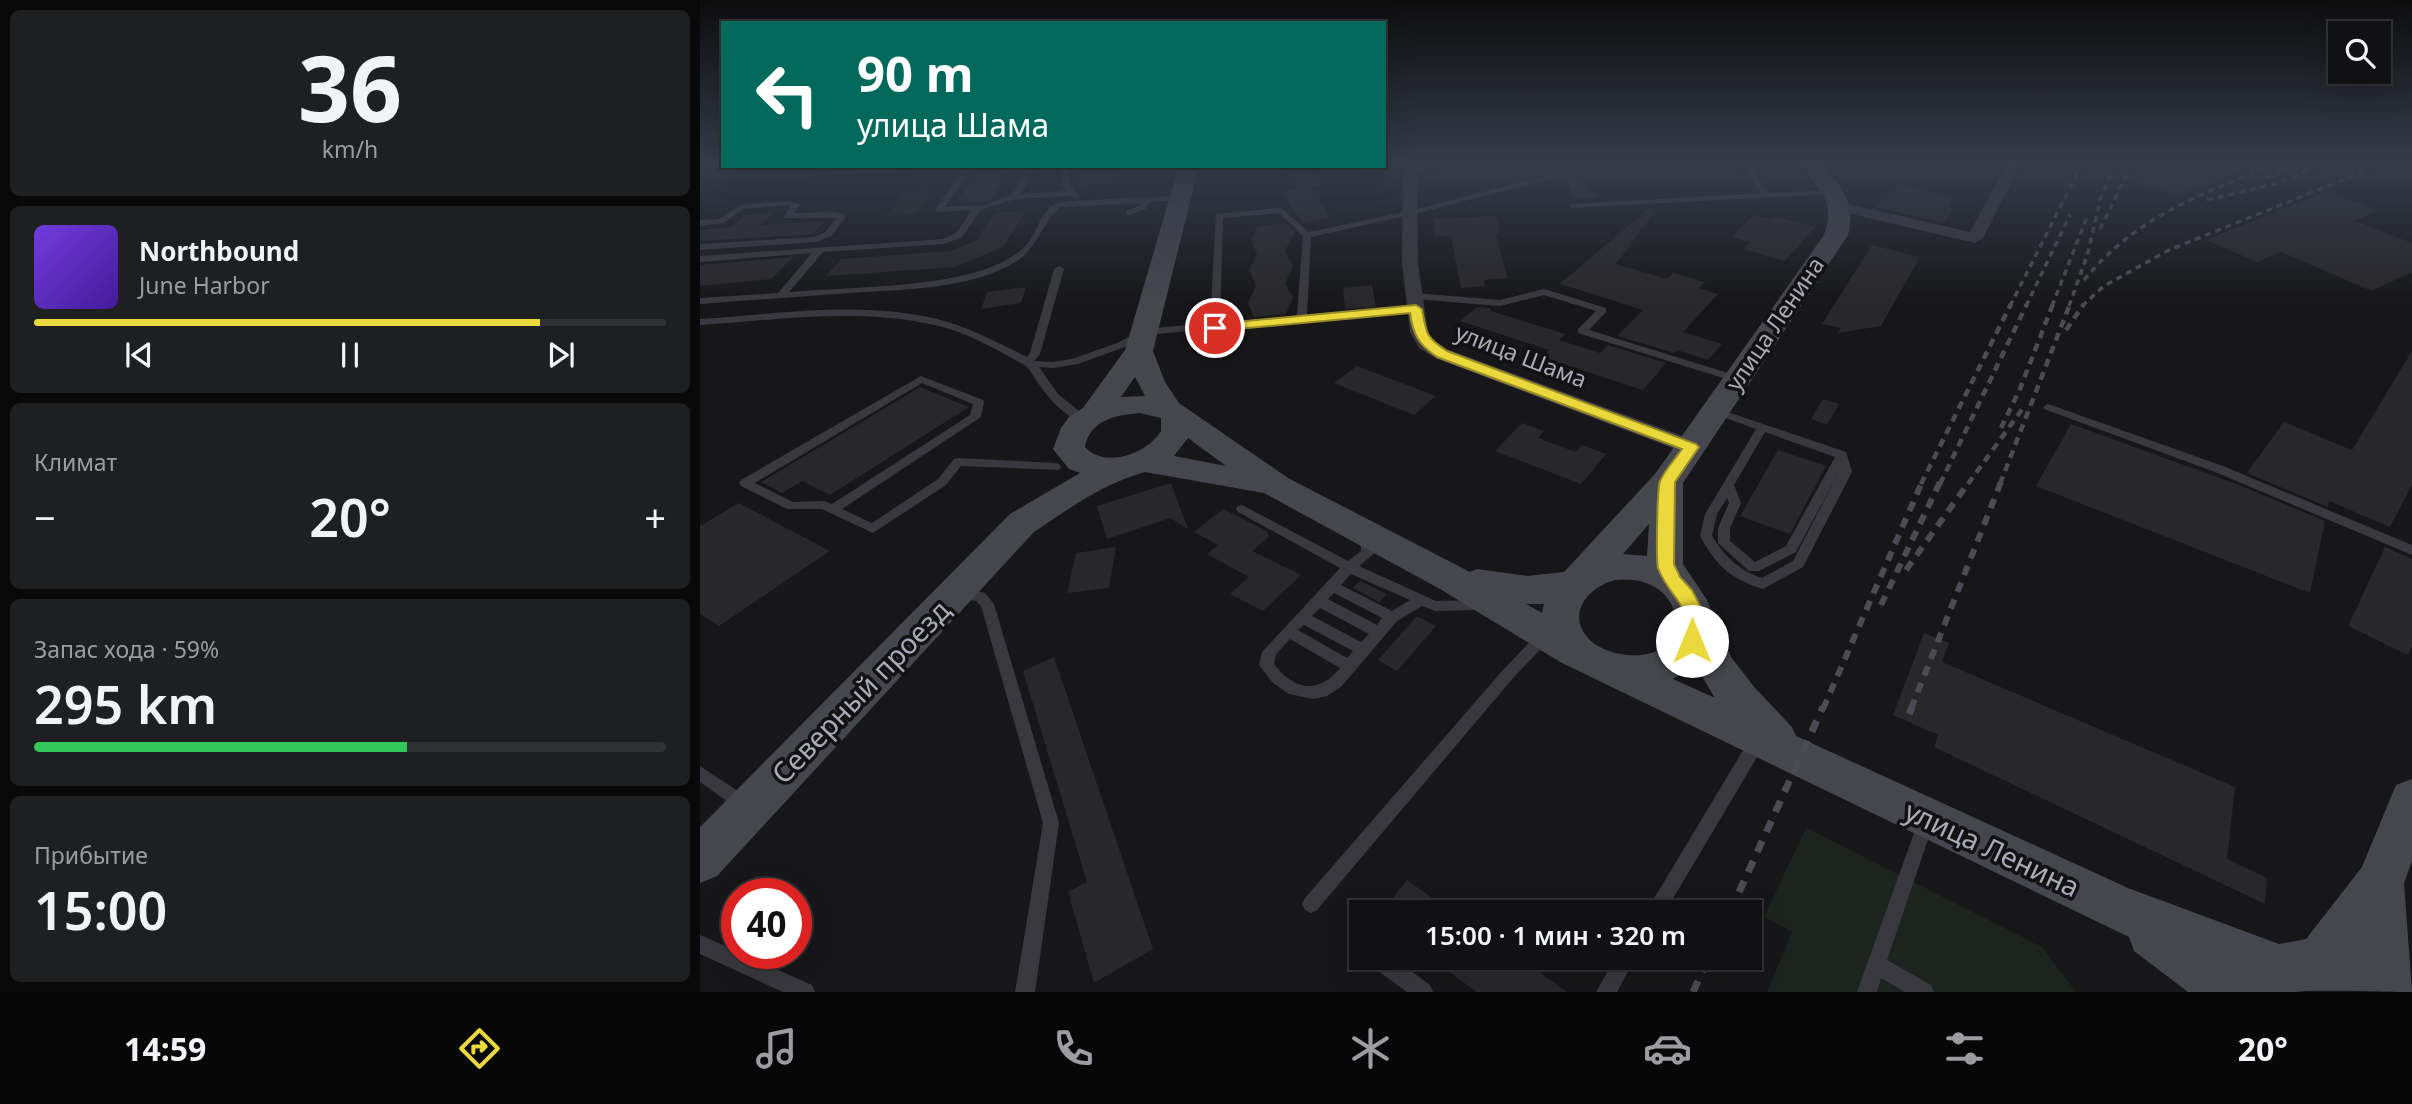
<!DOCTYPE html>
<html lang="ru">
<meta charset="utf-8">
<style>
body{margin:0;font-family:"Noto Sans",sans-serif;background:#1e1f21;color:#f1f3f6;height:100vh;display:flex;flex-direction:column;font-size:26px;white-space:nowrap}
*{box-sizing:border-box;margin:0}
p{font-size:23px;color:#9c9da0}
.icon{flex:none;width:38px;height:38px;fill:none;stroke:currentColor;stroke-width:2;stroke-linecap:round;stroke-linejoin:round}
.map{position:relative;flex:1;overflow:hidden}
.sheet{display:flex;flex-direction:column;gap:10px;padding:10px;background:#09090a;width:700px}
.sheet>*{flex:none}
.top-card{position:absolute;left:21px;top:21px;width:665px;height:147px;border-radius:0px;box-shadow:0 7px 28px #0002,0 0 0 2px #303133;background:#00695c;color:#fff;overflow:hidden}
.buttons{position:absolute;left:1628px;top:21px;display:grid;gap:14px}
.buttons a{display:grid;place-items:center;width:63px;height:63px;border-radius:0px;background:#111113;box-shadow:0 7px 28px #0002,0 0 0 2px #303133;font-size:35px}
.speed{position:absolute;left:21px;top:878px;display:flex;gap:14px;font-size:35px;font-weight:700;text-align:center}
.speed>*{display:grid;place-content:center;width:91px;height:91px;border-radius:50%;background:#111113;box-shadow:0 7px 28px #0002,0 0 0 2px #303133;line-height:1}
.speed .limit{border:10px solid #d22;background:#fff;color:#111}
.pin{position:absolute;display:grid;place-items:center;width:60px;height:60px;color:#fff;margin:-30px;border:4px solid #fff;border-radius:50%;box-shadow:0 2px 7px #0007}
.me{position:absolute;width:77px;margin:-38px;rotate:0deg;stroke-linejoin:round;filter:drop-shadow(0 0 5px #0008)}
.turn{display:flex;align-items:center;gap:24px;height:147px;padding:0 21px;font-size:32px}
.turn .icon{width:91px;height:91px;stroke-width:2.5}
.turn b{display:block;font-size:49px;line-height:60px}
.big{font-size:52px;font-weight:600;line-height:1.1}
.sheet .widget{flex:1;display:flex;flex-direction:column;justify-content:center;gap:10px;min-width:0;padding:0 24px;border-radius:10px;background:#1e1f21}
.sheet .dial{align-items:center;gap:0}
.dial b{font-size:91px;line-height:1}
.song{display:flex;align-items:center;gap:21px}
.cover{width:84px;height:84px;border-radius:10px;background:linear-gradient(135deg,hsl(260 70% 55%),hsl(260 70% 35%))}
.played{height:7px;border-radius:4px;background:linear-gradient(90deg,#ebd83d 80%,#303133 80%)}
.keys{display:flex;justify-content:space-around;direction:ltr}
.heat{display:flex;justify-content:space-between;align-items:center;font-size:38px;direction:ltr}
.charge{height:10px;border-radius:5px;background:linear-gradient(90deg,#34c759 59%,#303133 0)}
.trip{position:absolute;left:649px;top:900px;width:413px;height:70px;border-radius:0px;background:#111113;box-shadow:0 7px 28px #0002,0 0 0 2px #303133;font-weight:600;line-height:70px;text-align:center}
.dock{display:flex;height:112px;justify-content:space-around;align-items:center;background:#070708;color:#9c9da0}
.dock .icon{width:49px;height:49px}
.dock .on{color:#ebd83d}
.dock b{font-size:32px;color:#f1f3f6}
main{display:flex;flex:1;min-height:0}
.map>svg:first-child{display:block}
.green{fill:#1d2420}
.building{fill:#28272a}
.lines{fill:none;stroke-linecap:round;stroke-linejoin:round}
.lane{fill:#39383e;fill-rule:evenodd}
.street{fill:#39383e;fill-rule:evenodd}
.secondary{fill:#46464e;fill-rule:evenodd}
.rail-far3{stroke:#4b4b53;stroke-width:3.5;stroke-dasharray:6 5;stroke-linecap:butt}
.rail-far2{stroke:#4b4b53;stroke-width:4.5;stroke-dasharray:8 6;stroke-linecap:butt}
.rail-far1{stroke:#4b4b53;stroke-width:6;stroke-dasharray:10 8;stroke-linecap:butt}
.rail{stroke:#4b4b53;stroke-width:7;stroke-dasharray:12 10;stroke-linecap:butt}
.route{fill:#ebd83d;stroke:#998c28;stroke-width:2}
.labels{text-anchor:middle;stroke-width:7;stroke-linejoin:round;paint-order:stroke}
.street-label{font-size:23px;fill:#aaabb8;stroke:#121214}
.near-street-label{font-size:28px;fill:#aaabb8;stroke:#121214}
</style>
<main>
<section class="sheet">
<div class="widget dial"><b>36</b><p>km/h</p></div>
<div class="widget">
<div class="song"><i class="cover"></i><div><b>Northbound</b><p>June Harbor</p></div></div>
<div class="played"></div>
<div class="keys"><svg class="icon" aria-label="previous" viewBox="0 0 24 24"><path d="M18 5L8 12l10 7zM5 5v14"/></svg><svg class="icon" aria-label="pause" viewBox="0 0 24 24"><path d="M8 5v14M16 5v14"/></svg><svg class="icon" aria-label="next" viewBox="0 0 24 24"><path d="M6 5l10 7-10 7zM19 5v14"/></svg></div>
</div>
<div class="widget"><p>Климат</p>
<div class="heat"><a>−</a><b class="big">20°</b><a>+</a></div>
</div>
<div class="widget"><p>Запас хода · 59%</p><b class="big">295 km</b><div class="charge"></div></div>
<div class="widget"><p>Прибытие</p><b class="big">15:00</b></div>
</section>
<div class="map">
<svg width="1712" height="992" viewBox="0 0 1712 992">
<rect width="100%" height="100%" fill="#171719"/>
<!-- green -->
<path class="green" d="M235,189L216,214L186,216L206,191Z
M1106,828L1342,947L1376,992H1067L1092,932L1064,917Z"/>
<!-- building -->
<path class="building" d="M1468,164H1557L1558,165L1475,196L1429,177Z
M282,166H312L290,201L257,202Z
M384,166H419L416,183L379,187Z
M581,166H610L623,185L610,187L631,217L602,223L582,191L596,188Z
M863,170L901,198L874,199Z
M1199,185L1254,197L1248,206L1254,208L1245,223L1175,207L1186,192L1193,194Z
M1628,191L1679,210L1655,221L1712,243V272L1672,291L1581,252L1557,262L1506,240Z
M949,208L954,213L916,264L967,279L973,273L1005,282L999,288L1018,294L983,332L1022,344L1008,360L977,350L974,353L917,336L943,310L860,284Z
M319,211L317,214L325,213L303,247L256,267L126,276L141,259L251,251L276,241L294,213Z
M74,213L61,225L125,221L113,234L0,241V230L32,227L45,215Z
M1054,215L1072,219L1074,216L1115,227L1085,261L1043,249L1050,242L1032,237Z
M796,216L800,233H796L807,278L784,280L785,286L761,288L751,236L735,237L734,219Z
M586,223L595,232L585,251L593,266L585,283L593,298L586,314L554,317L548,303L556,286L549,270L557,254L551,240L558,226Z
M1172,245L1220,257L1181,326L1138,333L1141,328L1122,324Z
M93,257L71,279L0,286V265Z
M672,285L676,307L645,309L643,288Z
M326,287L321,303L281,309L287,292Z
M777,307L790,308L791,311L865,334L859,340L900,353L908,345L966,363L943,390L842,357L849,350L760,321Z
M1712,351V485L1690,527L1629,501L1628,507L1547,473L1584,422L1652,450Z
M657,366L736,396L714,415L634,383Z
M220,387L269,407L130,495L102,481L82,493L61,482Z
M1123,399L1139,404L1127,425L1111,419Z
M822,423L844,431L838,438L876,452L882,445L906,454L881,484L795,451Z
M1371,424L1539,485L1625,521L1610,593L1336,486Z
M1078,450L1126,466L1090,534L1040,516Z
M471,483L488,529L470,518L407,539L397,506Z
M39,503L130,551L19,626L0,614V526Z
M523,509L567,531L569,537L552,551L601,575L563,611L530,594L549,577L507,554L518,545L494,532Z
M416,547L409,588L367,593L376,553Z
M1685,547L1712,559V646L1708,655L1648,626Z
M660,581L687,594L679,602L653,588Z
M717,616L736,626L697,671L678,660Z
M1224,633L1249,643L1242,662L1535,787L1527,859L1567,878L1565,904L1234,747L1238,735L1193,715Z
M354,657L453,949L394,983L368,892L387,882L323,671Z
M707,880L752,912H682Z
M729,957H818L867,992H777Z"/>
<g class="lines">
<!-- lane -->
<path class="lane" d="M739,164H752L711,174L707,172Z
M1040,164H1048L1069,193L1133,190L1137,192L1133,194L872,208L868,206L872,204L1061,193Z
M215,166H264L270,170L245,207L286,205L312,195L329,166H337L321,194L367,191L361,185L363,166H371L369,185L380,196L376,198L371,196L316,199L281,210L262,237L244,244L123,252L89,292C149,287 229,288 286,269C302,263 320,255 330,240C337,229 342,212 353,205C363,199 463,197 481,196L485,198L481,200L449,202L446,209L429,215H426V211L439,206L441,203L360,207C342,223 338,247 317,261C271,290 202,289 150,293C100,297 50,300 0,304V298L78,293L112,253L0,262V256L243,239L256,233L272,210L239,212L235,210L262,171L256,168L112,177H0V173H112Z
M856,173H859V177L710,215L611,237L607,315L716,306L719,307V311L520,329L515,331L511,329L446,335L425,347L378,364L353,368L339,367L358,394L389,419L391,421L385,424C366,418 349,399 338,383C332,375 330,367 321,363C295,349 268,333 239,326C161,307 79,320 0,325V319C81,314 168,299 248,322C276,331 301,344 327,357L330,353L354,269L359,266L364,269L340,354L334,361L353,362L372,359L417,343L444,329L510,323L516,214L581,208L609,232L709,211ZM579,213L603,236L597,314L594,316L520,323L523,218Z
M90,201L100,205L94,213L137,212L146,217L131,236L116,242L0,250V244L115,237L125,232L137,218H85L84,216L91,206L89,205L43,209L24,223L0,226V220L19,219L41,205Z
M844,289L906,308V312L889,330L1041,377L1042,379L1037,382L1033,381L878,333V329L896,311L844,295L800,306L714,299L709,296L714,293L800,300Z
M221,376L283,400L284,402L281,417L142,509L172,523L238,479L254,459L258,458L355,463L359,464L361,467L359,470L261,466L246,485L173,533L122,509H87L41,486L39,483L41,480ZM222,383L273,404L270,415L132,504L124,501L93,502L55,483Z
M1348,404L1523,466L1712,545V555L1515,472L1344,409L1343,407Z
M1016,408L1146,452L1152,472L1103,567L1063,589C1030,579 1016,565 1000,536L1005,514L1056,429L1012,413L1010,411L1012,409ZM1065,432L1135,457L1086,546L1055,562L1030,541V528L1041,503L1034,485ZM1140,470L1093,561L1062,578C1039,570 1025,557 1012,536L1017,514L1027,498L1029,503L1018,528V543L1049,571H1059L1096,552Z
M542,505L648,561L661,551L660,535L661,532H671L675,553L659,566L736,601L777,600L782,601L784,605L782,609L777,610L735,611L722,606L697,621L641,687L627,696L613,699L589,694L573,683L559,665L562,652L640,568L538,512L536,509L538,506ZM651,574L710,600L692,611L641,585ZM634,593L682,618L677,625L628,599ZM620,608L669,634L661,642L612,616ZM604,625L653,651L647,658L598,630ZM590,639L640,668C618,695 594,690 574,664L576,654Z
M260,587L285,593L294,604L359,823L335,992H315L343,823L281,606L276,601L255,596L253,592L255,588Z
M846,628L851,630L853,634L851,638L813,678L617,910L611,913L605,910L602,904L605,898L803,670L841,630Z
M1057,735L1063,737L1065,742L1063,747L965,912H946L1051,737Z
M0,766L50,799L52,804L50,809L44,812L38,809L0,782Z
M1226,814L1232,816L1234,822L1187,960L1231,985L1234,992H1205L1181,978L1177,992H1157L1218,822L1220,816Z
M0,935L37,951V954H42L112,985L115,992H83L0,954Z
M668,957H692L730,985L733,992H707L670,965Z
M916,957H936L917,992H896Z"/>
<!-- street -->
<path class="street" d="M703,164H717L718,264L728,332L733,340L749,350L999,442L1002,447L999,452H983L735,358L719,348L710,332L702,264Z
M1307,164H1321L1283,238L1275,243L1135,210L1132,207L1140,202L1270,232Z"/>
<!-- secondary -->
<path class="secondary" d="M1101,164H1122C1141,186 1157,204 1148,235L983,483V564L1007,600L1031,657L1055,688L1092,727L1096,736L1428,888L1579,944L1606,939L1662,867L1696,785L1712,779V861L1704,883L1712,992C1697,992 1601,989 1596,992H1488L1434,951L1429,937L862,663L740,589L564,493L445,472C404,483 370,508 334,532L17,876L0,883V827L310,514L380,473L369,469L353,449L361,428L369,417L383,408L425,350L479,166H499L453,351L465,382L479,403L588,478L770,572L777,569L827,576L864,572L955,474L1124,235C1136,200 1119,190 1101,164ZM435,377L445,396L421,397ZM440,413L461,418V431C447,454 405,469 385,447C390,420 416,415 440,413ZM488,438L526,466L474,456ZM949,524L947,556L923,554ZM916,580C925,580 934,579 943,582C975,591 990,630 958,650C940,661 902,654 888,638C866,613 889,586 916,580ZM826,604H844L842,613ZM995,665L1015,698L973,679Z"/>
<!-- rail-far3 -->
<path class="rail-far3" d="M1565,178L1604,164
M1507,200L1578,183L1623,164
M1400,229L1432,164
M1384,280C1437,216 1501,194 1576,164
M1310,306L1382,164
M1326,306L1370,215
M1352,306L1387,217
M1369,306L1388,253L1400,200L1415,164
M1382,306L1404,286L1469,250L1670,169"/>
<!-- rail-far2 -->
<path class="rail-far2" d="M1366,330L1384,304
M1301,428L1320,389L1353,304
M1221,484L1311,304
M1240,484L1327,304
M1268,484L1323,408
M1300,484L1370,304"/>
<!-- rail-far1 -->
<path class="rail-far1" d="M1206,570L1269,482
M1181,605L1240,482
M1123,709L1222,482
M1211,709L1301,482"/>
<!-- rail -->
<path class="rail" d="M1209,714L1212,707
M1030,912L1123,707
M993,992L1009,957"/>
</g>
<!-- sky -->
<linearGradient id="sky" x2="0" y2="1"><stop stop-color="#0d0d0e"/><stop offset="0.54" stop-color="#363c49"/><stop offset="1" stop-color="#363c49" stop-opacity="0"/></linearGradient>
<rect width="1712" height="303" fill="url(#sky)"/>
<!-- route -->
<path class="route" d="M716,305L722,309C726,333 726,338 747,351L996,444L999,447L975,482L974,564L980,577L992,590L1003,611L1006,624L999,646L992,649L986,646L983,641C993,602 970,600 958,568C956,560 957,488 960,481C965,470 975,459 982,449L737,357C719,345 713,335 710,313L515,331L509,328L515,324Z"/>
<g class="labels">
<!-- street labels -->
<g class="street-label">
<text transform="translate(1075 324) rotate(-56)" y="8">улица Ленина</text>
<text transform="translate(821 356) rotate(21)" y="8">улица Шама</text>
</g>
<!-- near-street labels -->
<g class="near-street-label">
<text transform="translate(161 692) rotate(-46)" y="10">Северный проезд</text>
<text transform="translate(1292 849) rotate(25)" y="10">улица Ленина</text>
</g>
</g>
</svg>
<div class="buttons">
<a><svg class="icon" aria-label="search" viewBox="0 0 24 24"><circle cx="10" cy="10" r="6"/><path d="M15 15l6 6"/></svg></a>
</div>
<div class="speed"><div class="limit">40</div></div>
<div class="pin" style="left:515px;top:328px;background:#d93025"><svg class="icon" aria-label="arrive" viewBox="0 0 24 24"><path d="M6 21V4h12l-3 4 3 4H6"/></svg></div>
<svg class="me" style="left:992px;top:641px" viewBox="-20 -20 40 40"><circle r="19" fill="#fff"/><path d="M0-13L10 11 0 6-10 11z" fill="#ebd83d"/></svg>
<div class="trip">15:00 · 1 мин · 320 m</div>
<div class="top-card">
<div class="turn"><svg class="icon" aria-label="left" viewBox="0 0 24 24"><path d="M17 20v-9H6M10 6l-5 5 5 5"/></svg><div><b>90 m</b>улица Шама</div></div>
</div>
</div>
</main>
<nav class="dock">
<b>14:59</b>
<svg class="icon on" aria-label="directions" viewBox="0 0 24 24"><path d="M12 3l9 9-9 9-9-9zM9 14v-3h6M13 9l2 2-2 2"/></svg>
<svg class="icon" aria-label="music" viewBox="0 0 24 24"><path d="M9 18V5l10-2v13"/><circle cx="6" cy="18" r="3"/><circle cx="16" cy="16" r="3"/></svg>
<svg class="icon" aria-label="phone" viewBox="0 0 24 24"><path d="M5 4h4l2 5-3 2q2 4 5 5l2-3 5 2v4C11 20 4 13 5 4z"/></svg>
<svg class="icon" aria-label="climate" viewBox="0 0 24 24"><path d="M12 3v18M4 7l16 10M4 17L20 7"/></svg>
<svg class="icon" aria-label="car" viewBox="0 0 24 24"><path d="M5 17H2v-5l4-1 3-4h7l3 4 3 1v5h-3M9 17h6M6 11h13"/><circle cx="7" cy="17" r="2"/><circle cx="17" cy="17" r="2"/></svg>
<svg class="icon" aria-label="filters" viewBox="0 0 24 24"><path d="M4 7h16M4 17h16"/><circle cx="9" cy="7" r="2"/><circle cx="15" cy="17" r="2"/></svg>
<b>20°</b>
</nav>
